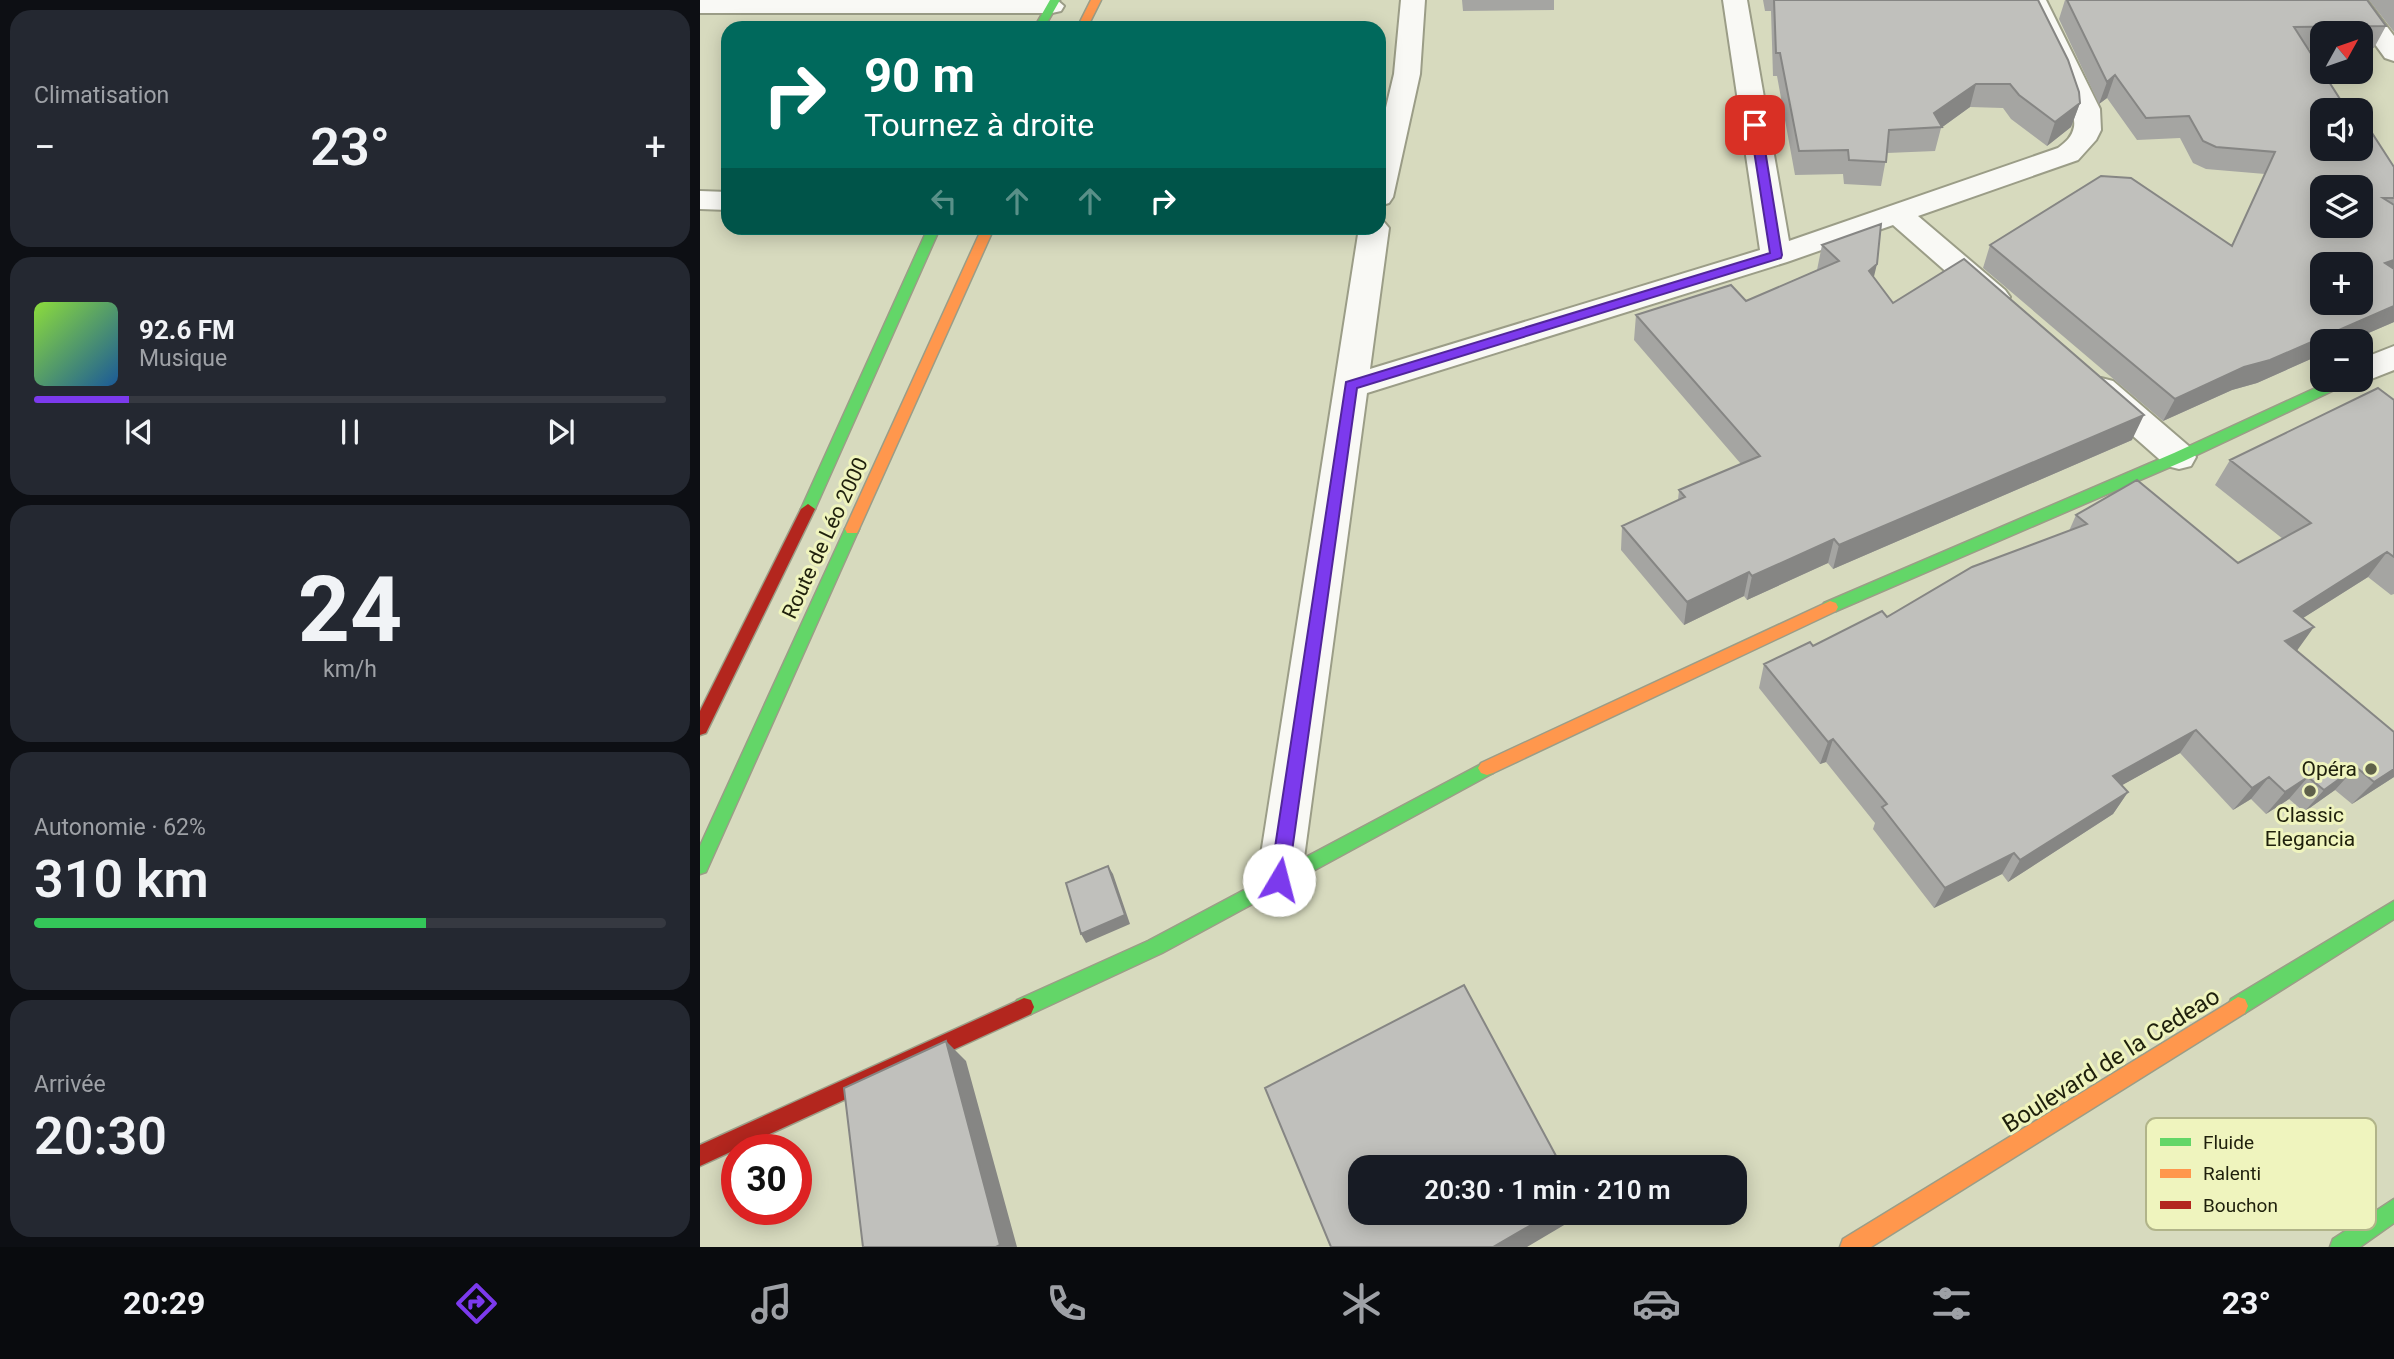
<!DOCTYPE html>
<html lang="fr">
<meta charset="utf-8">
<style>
body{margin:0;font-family:Roboto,sans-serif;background:#242831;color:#f1f3f6;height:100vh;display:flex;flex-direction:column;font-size:26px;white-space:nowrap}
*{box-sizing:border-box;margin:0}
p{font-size:23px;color:#9ea1a6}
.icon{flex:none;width:38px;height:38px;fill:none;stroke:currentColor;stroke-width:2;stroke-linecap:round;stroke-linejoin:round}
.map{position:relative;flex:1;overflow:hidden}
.sheet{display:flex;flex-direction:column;gap:10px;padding:10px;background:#0d0f14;width:700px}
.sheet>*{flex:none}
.top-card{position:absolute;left:21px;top:21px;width:665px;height:214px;border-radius:21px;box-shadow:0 4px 18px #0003;background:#00695c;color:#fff;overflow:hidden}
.needle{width:46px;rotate:50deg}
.tools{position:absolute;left:1610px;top:21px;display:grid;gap:14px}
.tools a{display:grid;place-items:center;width:63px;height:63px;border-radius:14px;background:#171b24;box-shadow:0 4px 18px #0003;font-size:35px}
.speed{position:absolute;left:21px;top:1134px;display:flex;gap:14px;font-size:35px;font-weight:700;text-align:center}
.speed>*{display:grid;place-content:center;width:91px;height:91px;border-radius:50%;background:#171b24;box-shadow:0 4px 18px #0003;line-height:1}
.speed .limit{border:10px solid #d22;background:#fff;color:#111}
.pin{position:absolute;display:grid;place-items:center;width:60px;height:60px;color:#fff;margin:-30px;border-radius:14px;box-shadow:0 4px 10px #0006}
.me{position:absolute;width:77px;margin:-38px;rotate:8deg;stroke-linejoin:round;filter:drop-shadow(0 0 5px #0008)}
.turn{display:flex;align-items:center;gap:24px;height:147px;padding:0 28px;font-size:32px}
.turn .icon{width:91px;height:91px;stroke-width:2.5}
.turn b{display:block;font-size:49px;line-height:60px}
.lanes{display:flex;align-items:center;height:66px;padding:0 28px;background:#0003;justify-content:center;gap:35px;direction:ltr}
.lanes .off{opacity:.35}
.big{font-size:52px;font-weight:600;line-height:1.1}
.sheet .card{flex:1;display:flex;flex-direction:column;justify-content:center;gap:10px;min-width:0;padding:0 24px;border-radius:21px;background:#242831}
.sheet .dial{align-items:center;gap:0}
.dial b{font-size:91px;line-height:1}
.song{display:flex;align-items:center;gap:21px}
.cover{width:84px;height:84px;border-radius:10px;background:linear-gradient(135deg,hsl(90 70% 55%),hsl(210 70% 35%))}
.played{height:7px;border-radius:4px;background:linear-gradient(90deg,#7c3aed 15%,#363941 15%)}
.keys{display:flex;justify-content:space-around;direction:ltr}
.heat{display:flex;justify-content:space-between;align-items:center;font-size:38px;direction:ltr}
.charge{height:10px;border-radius:5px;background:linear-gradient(90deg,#34c759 62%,#363941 0)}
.trip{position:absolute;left:648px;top:1155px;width:399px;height:70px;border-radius:21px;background:#171b24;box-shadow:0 4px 18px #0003;font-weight:600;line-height:70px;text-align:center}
.menu{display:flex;height:112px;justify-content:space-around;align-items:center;background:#090b0e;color:#9ea1a6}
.menu .icon{width:49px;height:49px}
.menu .selected{color:#7c3aed}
.menu b{font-size:32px;color:#f1f3f6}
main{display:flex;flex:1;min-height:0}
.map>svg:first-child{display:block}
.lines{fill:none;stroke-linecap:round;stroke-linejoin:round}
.street-casing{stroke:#9b9d87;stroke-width:4}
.fast-casing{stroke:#9b9d87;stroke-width:3}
.slow-casing{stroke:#9b9d87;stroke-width:3}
.jam-casing{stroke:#9b9d87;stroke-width:3}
.street{fill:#f9f9f5;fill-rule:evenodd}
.fast{fill:#63d668;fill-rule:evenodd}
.slow{fill:#ff974d;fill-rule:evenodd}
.jam{fill:#b3261e;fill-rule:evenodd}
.wall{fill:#a5a5a2}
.shaded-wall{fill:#868684}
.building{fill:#c0c0bc;stroke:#868684;stroke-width:2;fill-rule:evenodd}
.route{fill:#7c3aed;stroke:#51269a;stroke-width:2}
.poi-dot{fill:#5f614a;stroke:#eff4be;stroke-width:2.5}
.labels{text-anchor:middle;stroke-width:6;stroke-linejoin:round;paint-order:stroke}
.street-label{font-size:21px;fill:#1f200c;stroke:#eff4be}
.poi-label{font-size:21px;fill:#1f200c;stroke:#eff4be;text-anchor:end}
.near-street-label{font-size:24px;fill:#1f200c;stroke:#eff4be}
.key{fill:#eff4be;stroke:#b1b489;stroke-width:2}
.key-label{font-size:19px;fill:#1f200c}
</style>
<main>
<section class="sheet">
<div class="card"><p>Climatisation</p>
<div class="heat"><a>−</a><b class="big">23°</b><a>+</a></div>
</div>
<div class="card">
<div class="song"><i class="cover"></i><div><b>92.6 FM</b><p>Musique</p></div></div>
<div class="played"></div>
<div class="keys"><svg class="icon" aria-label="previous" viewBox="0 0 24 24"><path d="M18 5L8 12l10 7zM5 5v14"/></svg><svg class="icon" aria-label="pause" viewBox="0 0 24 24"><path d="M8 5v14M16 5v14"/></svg><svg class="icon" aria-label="next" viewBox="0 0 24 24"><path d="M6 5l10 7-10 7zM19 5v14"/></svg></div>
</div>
<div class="card dial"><b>24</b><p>km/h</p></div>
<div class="card"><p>Autonomie · 62%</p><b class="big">310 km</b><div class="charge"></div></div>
<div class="card"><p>Arrivée</p><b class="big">20:30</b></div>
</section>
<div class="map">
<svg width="1694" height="1247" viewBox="0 0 1694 1247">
<rect width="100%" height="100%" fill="#d7dabe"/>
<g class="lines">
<defs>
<path id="street" d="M0,0H357L364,6L361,11L352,13H0Z
M701,0H725L720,74L693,197L689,203L679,206V137L694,74Z
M1023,0H1047L1089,241L1358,148C1366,142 1372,137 1374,127C1378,101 1335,27 1322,0H1346L1400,109L1401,130L1396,140L1378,160L1218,216L1305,290L1310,297L1305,304L1294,307L1283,304L1193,225L1087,262L667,393L601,880L595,894L579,900L563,894L557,880L659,228H679V220L684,222L689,228L670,369L1060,250Z
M1643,0H1667L1694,36V61L1685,58Z
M0,191L28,192V210L0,209Z
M1694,346V370L1661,383L1649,380H1661V359Z
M1401,378L1413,381L1491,448L1496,457L1491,466L1479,469L1467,466L1389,397L1384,389L1389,381Z"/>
<path id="fast" d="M350,0H360L344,28H334Z
M228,228H240L115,509L108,514L103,513L101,509Z
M1633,380H1651L1649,383L1484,461L1136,611H1124L1122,607L1124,603L1474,453Z
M152,523L159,529L6,872L0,874V846L145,529Z
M787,761L793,763L796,768L793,773L462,953L331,1014L324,1016L317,1014L314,1007L317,1000L448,941Z
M1694,901V919L1545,1013L1538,1015L1531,1013L1528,1006L1531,999Z
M1694,1199V1223L1660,1247H1630L1633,1239Z"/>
<path id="slow" d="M391,0H401L387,28H377Z
M282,228H294L159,529L157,533H147L145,529Z
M1130,601L1136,603L1138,607L1136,611L793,773L787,775L781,773L778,768L781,763Z
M1538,997L1545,999L1548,1006L1545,1013L1171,1247H1140L1143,1239Z"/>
<path id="jam" d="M108,504L115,509L6,733L0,735V711L101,509Z
M324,998L331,1000L334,1007L331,1014L0,1166V1145Z"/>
</defs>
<!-- street casing -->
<use href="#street" class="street-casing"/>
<!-- fast casing -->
<use href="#fast" class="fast-casing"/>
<!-- slow casing -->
<use href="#slow" class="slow-casing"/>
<!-- jam casing -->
<use href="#jam" class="jam-casing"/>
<!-- street -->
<use href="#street" class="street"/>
<!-- fast -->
<use href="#fast" class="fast"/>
<!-- slow -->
<use href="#slow" class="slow"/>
<!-- jam -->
<use href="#jam" class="jam"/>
</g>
<!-- wall -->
<path class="wall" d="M762,0H854V10L763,11Z
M1063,0H1338L1380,103L1371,127L1347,146L1311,119L1303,108L1270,107L1241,128L1235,151L1187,153L1181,186L1144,184L1143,174L1095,175L1077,76H1073L1071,11H1065Z
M1365,0H1667L1686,26L1674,48H1661V33H1622V48L1607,49L1622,110L1694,167V322L1650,341H1622V354L1557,383L1532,390L1463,421L1283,268L1290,245H1532L1565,174L1506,169L1493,163L1480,138L1437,140L1407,98L1399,104L1359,19Z
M1669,0H1694V32Z
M1122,245L1174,278L1193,303L1432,440L1133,569L1128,563L1047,600L1044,596L984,625L921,550L922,526L978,500L979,490L1041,464L934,340L936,315L1046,301L1117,270Z
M1694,400V594L1691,595L1668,577L1603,618L1597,651L1694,732V777L1652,804L1635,790L1604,812L1589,799L1566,814L1551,799L1533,810L1480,753L1422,785L1428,792L1413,814L1308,882L1302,874L1234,908L1173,829L1175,823L1126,762L1120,764L1059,688L1064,664L1113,646L1187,617L1369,531L1376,515L1538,563L1583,539L1515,485L1530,460Z"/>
<!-- shaded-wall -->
<path class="shaded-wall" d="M1415,75L1407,98L1399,104L1407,82Z
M1276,84L1270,107L1241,128L1234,113Z
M1380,103L1371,127L1347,146L1355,122Z
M1694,260V277L1685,263Z
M1177,264L1171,289L1169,271Z
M1694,306V322L1650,341H1622V354L1557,383L1532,390L1463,421L1475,399L1544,367Z
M1444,415L1432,440L1133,569L1139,545Z
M1134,539L1128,563L1047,600L1052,576Z
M1687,552L1668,577L1576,635L1594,611Z
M1049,572L1044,596L984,625L987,602Z
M1614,627L1596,652L1585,641Z
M1496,730L1480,753L1399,798L1413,776Z
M1133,739L1126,762L1120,764L1128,742Z
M1656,767L1635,790L1604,812L1624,790Z
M1694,769V777L1652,804L1674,782Z
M1569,777L1551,799L1533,810L1552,788Z
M1608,777L1589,799L1566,814L1585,792Z
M1428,792L1413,814L1308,882L1320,860Z
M1314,853L1302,874L1234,908L1245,888Z
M408,866L413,874L430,924L386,943L381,934Z
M246,1041L266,1061L317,1247H296Z
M852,1213H877L876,1218L827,1247H793Z"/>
<!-- building -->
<path class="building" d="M1074,0H1338L1368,60L1379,92L1380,103L1355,122L1319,95L1310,84H1276L1234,113L1242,127L1189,130L1186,162L1149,160L1148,150L1099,151L1080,53H1076Z
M1367,0H1667L1686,26L1594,27L1647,110H1622V149H1661V116L1694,167V198H1683L1694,205V260L1685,263L1694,269V306L1570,360L1544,367L1475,399L1290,245L1401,176L1431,178L1532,246L1575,152L1516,147L1503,141L1489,116L1446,118L1415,75L1407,82ZM1622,187H1661V226H1622ZM1622,264H1661V303H1622Z
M1181,224L1177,264L1169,271L1193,303L1264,259L1444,415L1139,545L1134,539L1052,576L1049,572L987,602L922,526L985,497L979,490L1060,456L936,315L1031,285L1046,301L1139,261L1122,245Z
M1678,388L1694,400V557L1687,552L1594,611L1614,627L1585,641L1694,732V769L1674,782L1656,767L1624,790L1608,777L1585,792L1569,777L1552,788L1496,730L1413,776L1428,792L1320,860L1314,853L1245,888L1182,807L1187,804L1133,739L1128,742L1064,664L1110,642L1113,646L1182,611L1187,617L1272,567L1387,524L1376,515L1437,480L1538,563L1611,523L1530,460Z
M408,866L425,915L381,934L366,883Z
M764,985L862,1167H660V1213H852L793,1247H631L565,1088Z
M246,1041L300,1245L296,1247H163L144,1088Z"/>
<!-- route -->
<path class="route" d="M1055,122L1061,125L1082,255L1081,258L657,388L588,880L585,886L579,888L572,886L570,880L646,382L1070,253L1050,125Z"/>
<!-- markers -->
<g class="poi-dot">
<circle cx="1671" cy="769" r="7"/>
<circle cx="1610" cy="791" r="7"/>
</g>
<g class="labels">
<!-- street labels -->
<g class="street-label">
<text transform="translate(125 538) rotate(-65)" y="7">Route de Léo 2000</text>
</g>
<!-- poi labels -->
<g class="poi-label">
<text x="1657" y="776">Opéra</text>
<text x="1610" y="822" text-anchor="middle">Classic<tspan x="1610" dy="24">Elegancia</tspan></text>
</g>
<!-- near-street labels -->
<g class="near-street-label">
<text transform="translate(1411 1060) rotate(-32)" y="8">Boulevard de la Cedeao</text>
</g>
</g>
<!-- legend -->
<rect x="1446" y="1118" width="230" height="112" rx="10" class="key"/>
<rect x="1460" y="1138" width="31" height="8" fill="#63d668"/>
<rect x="1460" y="1169" width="31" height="9" fill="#ff974d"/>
<rect x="1460" y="1201" width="31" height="8" fill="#b3261e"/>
<g class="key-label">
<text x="1503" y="1149">Fluide</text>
<text x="1503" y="1180">Ralenti</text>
<text x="1503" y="1212">Bouchon</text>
</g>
</svg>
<div class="tools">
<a><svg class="needle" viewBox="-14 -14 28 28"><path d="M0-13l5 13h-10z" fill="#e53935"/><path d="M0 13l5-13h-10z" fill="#9ea1a6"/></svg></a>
<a><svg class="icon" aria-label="sound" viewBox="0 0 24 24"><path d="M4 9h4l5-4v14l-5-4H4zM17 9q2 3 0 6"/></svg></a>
<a><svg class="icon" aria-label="layers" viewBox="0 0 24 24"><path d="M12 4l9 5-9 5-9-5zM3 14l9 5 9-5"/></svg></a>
<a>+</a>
<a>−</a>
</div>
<div class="speed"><div class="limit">30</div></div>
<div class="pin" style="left:1055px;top:125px;background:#d93025"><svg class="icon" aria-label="arrive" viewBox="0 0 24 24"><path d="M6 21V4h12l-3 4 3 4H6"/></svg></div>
<svg class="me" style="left:579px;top:880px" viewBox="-20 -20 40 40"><circle r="19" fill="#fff"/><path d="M0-13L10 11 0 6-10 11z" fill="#7c3aed"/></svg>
<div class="trip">20:30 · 1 min · 210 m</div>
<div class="top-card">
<div class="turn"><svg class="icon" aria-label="right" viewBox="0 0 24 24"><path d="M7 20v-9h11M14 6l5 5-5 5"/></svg><div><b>90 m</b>Tournez à droite</div></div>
<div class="lanes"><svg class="icon off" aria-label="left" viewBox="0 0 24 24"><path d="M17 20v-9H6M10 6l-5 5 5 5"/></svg><svg class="icon off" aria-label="ahead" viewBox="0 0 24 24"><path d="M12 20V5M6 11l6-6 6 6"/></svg><svg class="icon off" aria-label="ahead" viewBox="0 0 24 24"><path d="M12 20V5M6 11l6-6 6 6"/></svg><svg class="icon" aria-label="right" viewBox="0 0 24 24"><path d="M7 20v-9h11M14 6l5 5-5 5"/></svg></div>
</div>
</div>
</main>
<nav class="menu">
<b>20:29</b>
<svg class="icon selected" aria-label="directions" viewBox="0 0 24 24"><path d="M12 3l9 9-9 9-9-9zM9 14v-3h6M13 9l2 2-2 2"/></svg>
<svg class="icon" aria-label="music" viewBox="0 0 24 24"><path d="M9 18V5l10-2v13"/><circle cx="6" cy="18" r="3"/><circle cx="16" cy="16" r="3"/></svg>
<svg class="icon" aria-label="phone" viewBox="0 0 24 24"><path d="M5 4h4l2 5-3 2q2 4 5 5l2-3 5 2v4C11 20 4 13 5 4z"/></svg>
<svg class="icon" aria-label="climate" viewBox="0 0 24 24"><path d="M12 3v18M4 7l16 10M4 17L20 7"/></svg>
<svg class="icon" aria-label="car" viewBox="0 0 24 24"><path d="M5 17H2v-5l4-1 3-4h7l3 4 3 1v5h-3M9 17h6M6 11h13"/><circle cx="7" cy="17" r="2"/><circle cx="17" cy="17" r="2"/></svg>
<svg class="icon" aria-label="filters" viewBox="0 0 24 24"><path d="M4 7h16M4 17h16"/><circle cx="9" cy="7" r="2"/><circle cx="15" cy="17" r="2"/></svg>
<b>23°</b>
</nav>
